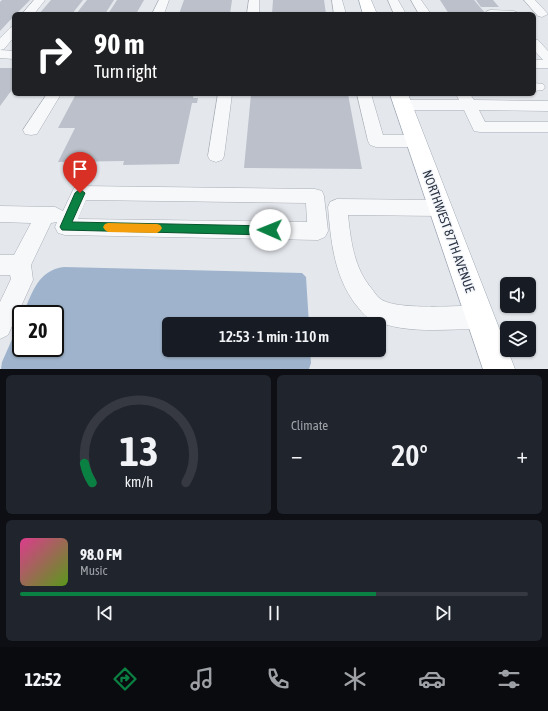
<!DOCTYPE html>
<meta charset="utf-8">
<style>
body{margin:0;font-family:"Asap Condensed",sans-serif;background:#20242c;color:#f1f3f6;height:100vh;display:flex;flex-direction:column;font-size:15px;white-space:nowrap}
*{box-sizing:border-box;margin:0}
p{font-size:13px;color:#9ea1a6}
.icon{flex:none;width:22px;height:22px;fill:none;stroke:currentColor;stroke-width:2;stroke-linecap:round;stroke-linejoin:round}
.map{position:relative;height:369px;overflow:hidden}
.drawer{display:flex;flex-direction:column;gap:6px;padding:6px;background:#0d0f14;flex:1}
.drawer>*{flex:none}
.guide{position:absolute;left:12px;top:12px;width:524px;height:84px;border-radius:6px;box-shadow:0 1px 3px #0004;background:#202124;color:#fff;overflow:hidden}
.tools{position:absolute;left:500px;top:277px;display:grid;gap:8px}
.tools a{display:grid;place-items:center;width:36px;height:36px;border-radius:6px;background:#171b24;box-shadow:0 1px 3px #0004;font-size:20px}
.speed{position:absolute;left:12px;top:305px;display:flex;gap:8px;font-size:20px;font-weight:700;text-align:center}
.speed>*{display:grid;place-content:center;width:52px;height:52px;border-radius:50%;background:#171b24;box-shadow:0 1px 3px #0004;line-height:1}
.speed .limit{border:2px solid #111;border-radius:6px;background:#fff;color:#111}
.pin{position:absolute;display:grid;place-items:center;width:34px;height:34px;color:#fff;margin:-41px -17px;border-radius:50% 50% 50% 0;rotate:-45deg;box-shadow:0 0 4px #0007}
.pin .icon{rotate:45deg}
.me{position:absolute;width:44px;margin:-22px;rotate:271deg;stroke-linejoin:round;filter:drop-shadow(0 0 3px #0008)}
.turn{display:flex;align-items:center;gap:14px;height:84px;padding:0 16px;font-size:18px}
.turn .icon{width:52px;height:52px;stroke-width:2.5}
.turn b{display:block;font-size:28px;line-height:34px}
.big{font-size:30px;font-weight:600;line-height:1.1}
.drawer .widget{flex:1;display:flex;flex-direction:column;justify-content:center;gap:6px;min-width:0;padding:0 14px;border-radius:6px;background:#20242c}
.drawer .dial{align-items:center;gap:0}
.dial svg{height:104px;overflow:visible;fill:none;stroke:#363941;stroke-width:7;stroke-linecap:round;text-anchor:middle}
.dial text{fill:#f1f3f6;stroke:none}
.song{display:flex;align-items:center;gap:12px}
.cover{width:48px;height:48px;border-radius:6px;background:linear-gradient(135deg,hsl(330 70% 55%),hsl(90 70% 35%))}
.played{height:4px;border-radius:2px;background:linear-gradient(90deg,#0b8043 70%,#363941 70%)}
.keys{display:flex;justify-content:space-around;direction:ltr}
.heat{display:flex;justify-content:space-between;align-items:center;font-size:22px;direction:ltr}
.drawer .tiles{flex:1;display:grid;gap:6px;grid-template-columns:1fr 1fr}
.widget:last-child{grid-column:span 2}
.trip{position:absolute;left:162px;top:317px;width:224px;height:40px;border-radius:6px;background:#171b24;box-shadow:0 1px 3px #0004;font-weight:600;line-height:40px;text-align:center}
.dock{display:flex;height:64px;justify-content:space-around;align-items:center;background:#090b0e;color:#9ea1a6}
.dock .icon{width:28px;height:28px}
.dock .active{color:#0b8043}
.dock b{font-size:18px;color:#f1f3f6}
.map>svg:first-child{display:block}
.water{fill:#9fb4cc}
.building{fill:#bbc0ca}
.lines{fill:none;stroke-linecap:round;stroke-linejoin:round}
.minor-casing{stroke:#a9aeb7;stroke-width:1}
.major-casing{stroke:#a3abb8;stroke-width:1}
.minor{fill:#f7f8fa;fill-rule:evenodd}
.major{fill:#fff;fill-rule:evenodd}
.route{fill:#0b8043;stroke:#07532c}
.slow{fill:#f59e0b}
.labels{text-anchor:middle;stroke-width:3;stroke-linejoin:round;paint-order:stroke}
.street-label{font-size:13px;fill:#2b3445;stroke:#f4f6f9}
</style>
<div class="map">
<svg width="548" height="369" viewBox="0 0 548 369">
<rect width="100%" height="100%" fill="#e4e7ec"/>
<!-- water -->
<path class="water" d="M64,267L302,273L306,277L309,324H169V350H310L311,363L309,369H1L2,362L21,319V348H55V314H23C32,293 38,270 64,267Z"/>
<!-- building -->
<path class="building" d="M2,0H30L16,14H14V16L0,31V2Z
M51,0H83L72,14H39Z
M87,0H114L105,14H76Z
M117,0H144L136,14H108Z
M184,0H232L230,14H179Z
M273,0H324L326,14H272Z
M440,0H474L486,14H449Z
M476,0H493L499,7H481Z
M0,68H14V87L0,106Z
M76,94H194L193,98H198L197,103H192L179,164L123,165L124,161L58,162L75,128H58Z
M251,94H348L362,169L244,168Z"/>
<g class="lines">
<defs>
<path id="minor" d="M34,0H45L34,14H22Z
M159,0H169L164,14H152Z
M249,0H259V14H247Z
M332,0H342L346,14H334Z
M388,0H398L406,14H394Z
M411,0H421L431,14H419Z
M524,0H535L548,14L542,17L538,16Z
M491,10L514,11L520,14H486L487,11Z
M14,26V37L4,49L0,50V38L10,28Z
M534,39L538,40L548,51V68H534V60H543L534,50Z
M0,50L14,51V59L0,58Z
M534,83L543,84L545,87L543,90L534,91Z
M47,94H61L37,134L31,135L25,134L23,130Z
M218,94H232L224,156L222,160L216,162L210,160L208,156Z
M357,94H371L383,135H416L422,137L424,141L422,145L416,147H376L370,145L368,141Z
M458,94H470L474,100L548,101V111L479,110L485,122H548V132H480L474,131L464,110H403L398,108L396,105L398,102L403,100H459L457,96Z
M80,186L315,189L322,191L324,196L328,231L325,237L318,240L65,235L58,233L55,227L57,222L51,223L31,265L33,280L8,335L0,339V302L11,279L10,275H0V255H14L31,223L0,222V206L55,207L63,211L74,188ZM86,200L306,203L307,222L78,219Z
M337,199L441,200L448,203L450,208L448,213L441,216L348,215C351,242 354,268 372,289C375,293 378,298 382,300C399,310 459,306 480,305L488,309L492,317L488,325L480,329C444,329 402,335 369,318C363,315 360,309 356,305C334,276 331,242 328,207L330,202Z"/>
<path id="major" d="M359,0H371L377,14H363Z
M390,94H408L515,369H483Z"/>
</defs>
<!-- minor casing -->
<use href="#minor" class="minor-casing"/>
<!-- major casing -->
<use href="#major" class="major-casing"/>
<!-- minor -->
<use href="#minor" class="minor"/>
<!-- major -->
<use href="#major" class="major"/>
</g>
<!-- route -->
<path class="route" d="M80,189L85,193L72,222L270,226L274,227L275,230L274,233L270,235L62,230L60,227L75,193Z"/>
<!-- slow -->
<path class="slow" d="M108,223L157,224L160,225L162,228L160,231L157,233L108,232L105,230L103,227L105,224Z"/>
<g class="labels">
<!-- street labels -->
<g class="street-label">
<text transform="translate(449 231) rotate(70)" y="5">NORTHWEST 87TH AVENUE</text>
</g>
</g>
</svg>
<div class="tools">
<a><svg class="icon" aria-label="sound" viewBox="0 0 24 24"><path d="M4 9h4l5-4v14l-5-4H4zM17 9q2 3 0 6"/></svg></a>
<a><svg class="icon" aria-label="layers" viewBox="0 0 24 24"><path d="M12 4l9 5-9 5-9-5zM3 14l9 5 9-5"/></svg></a>
</div>
<div class="speed"><div class="limit">20</div></div>
<div class="pin" style="left:80px;top:193px;background:#d93025"><svg class="icon" aria-label="arrive" viewBox="0 0 24 24"><path d="M6 21V4h12l-3 4 3 4H6"/></svg></div>
<svg class="me" style="left:270px;top:230px" viewBox="-20 -20 40 40"><circle r="19" fill="#fff"/><path d="M0-13L10 11 0 6-10 11z" fill="#0b8043"/></svg>
<div class="trip">12:53 · 1 min · 110 m</div>
<div class="guide">
<div class="turn"><svg class="icon" aria-label="right" viewBox="0 0 24 24"><path d="M7 20v-9h11M14 6l5 5-5 5"/></svg><div><b>90 m</b>Turn right</div></div>
</div>
</div>
<section class="drawer">
<div class="tiles">
<div class="widget dial"><svg viewBox="0 0 100 80">
<path d="M14 69A42 42 0 1 1 86 69"/>
<path d="M14 69A42 42 0 0 1 8 54" stroke="#0b8043"/>
<text x="50" y="56" font-size="32" font-weight="700">13</text>
<text x="50" y="72" font-size="11">km/h</text>
</svg></div>
<div class="widget"><p>Climate</p>
<div class="heat"><a>−</a><b class="big">20°</b><a>+</a></div>
</div>
<div class="widget">
<div class="song"><i class="cover"></i><div><b>98.0 FM</b><p>Music</p></div></div>
<div class="played"></div>
<div class="keys"><svg class="icon" aria-label="previous" viewBox="0 0 24 24"><path d="M18 5L8 12l10 7zM5 5v14"/></svg><svg class="icon" aria-label="pause" viewBox="0 0 24 24"><path d="M8 5v14M16 5v14"/></svg><svg class="icon" aria-label="next" viewBox="0 0 24 24"><path d="M6 5l10 7-10 7zM19 5v14"/></svg></div>
</div>
</div>
</section>
<nav class="dock">
<b>12:52</b>
<svg class="icon active" aria-label="directions" viewBox="0 0 24 24"><path d="M12 3l9 9-9 9-9-9zM9 14v-3h6M13 9l2 2-2 2"/></svg>
<svg class="icon" aria-label="music" viewBox="0 0 24 24"><path d="M9 18V5l10-2v13"/><circle cx="6" cy="18" r="3"/><circle cx="16" cy="16" r="3"/></svg>
<svg class="icon" aria-label="phone" viewBox="0 0 24 24"><path d="M5 4h4l2 5-3 2q2 4 5 5l2-3 5 2v4C11 20 4 13 5 4z"/></svg>
<svg class="icon" aria-label="climate" viewBox="0 0 24 24"><path d="M12 3v18M4 7l16 10M4 17L20 7"/></svg>
<svg class="icon" aria-label="car" viewBox="0 0 24 24"><path d="M5 17H2v-5l4-1 3-4h7l3 4 3 1v5h-3M9 17h6M6 11h13"/><circle cx="7" cy="17" r="2"/><circle cx="17" cy="17" r="2"/></svg>
<svg class="icon" aria-label="filters" viewBox="0 0 24 24"><path d="M4 7h16M4 17h16"/><circle cx="9" cy="7" r="2"/><circle cx="15" cy="17" r="2"/></svg>
</nav>
